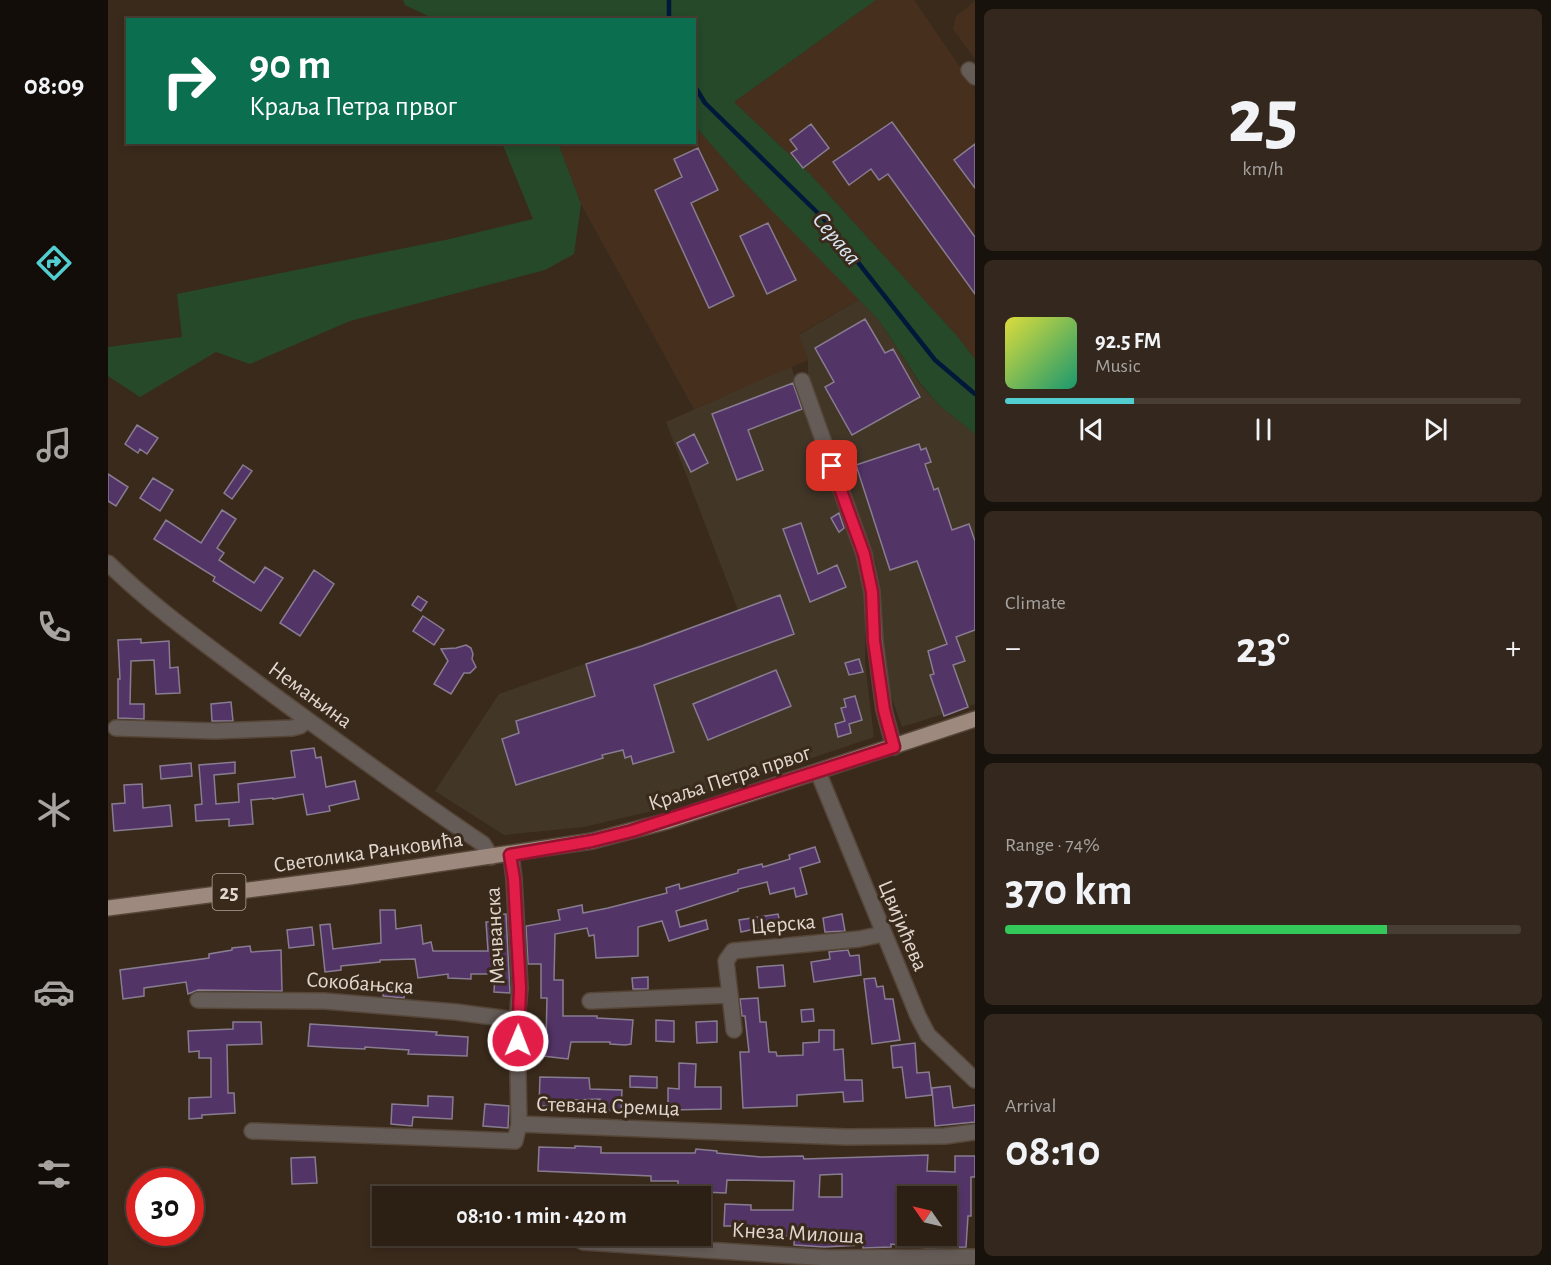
<!DOCTYPE html>
<meta charset="utf-8">
<style>
body{margin:0;font-family:"Alegreya Sans",sans-serif;background:#34281e;color:#f1f3f6;height:100vh;display:flex;flex-direction:column;font-size:22px;white-space:nowrap}
*{box-sizing:border-box;margin:0}
p{font-size:20px;color:#a6a3a0}
.icon{flex:none;width:33px;height:33px;fill:none;stroke:currentColor;stroke-width:2;stroke-linecap:round;stroke-linejoin:round}
.map{position:relative;flex:1;overflow:hidden}
.side{display:flex;flex-direction:column;gap:9px;padding:9px;background:#18120c;width:576px}
.side>*{flex:none}
.hud{position:absolute;left:18px;top:18px;width:570px;height:126px;border-radius:0px;box-shadow:0 3px 9px #0003,0 0 0 2px #483e34;background:#0b6e4f;color:#fff;overflow:hidden}
.needle{width:39px;rotate:304deg}
.buttons{position:absolute;left:789px;top:1186px;display:grid;gap:12px}
.buttons a{display:grid;place-items:center;width:60px;height:60px;border-radius:0px;background:#2c2015;box-shadow:0 3px 9px #0003,0 0 0 2px #483e34;font-size:30px}
.speed{position:absolute;left:18px;top:1168px;display:flex;gap:12px;font-size:30px;font-weight:700;text-align:center}
.speed>*{display:grid;place-content:center;width:78px;height:78px;border-radius:50%;background:#2c2015;box-shadow:0 3px 9px #0003,0 0 0 2px #483e34;line-height:1}
.speed .limit{border:9px solid #d22;background:#fff;color:#111}
.pin{position:absolute;display:grid;place-items:center;width:51px;height:51px;color:#fff;margin:-26px;border-radius:12px;box-shadow:0 3px 9px #0006}
.me{position:absolute;width:66px;margin:-33px;rotate:1deg;stroke-linejoin:round;filter:drop-shadow(0 0 4px #0008)}
.turn{display:flex;align-items:center;gap:21px;height:126px;padding:0 24px;font-size:27px}
.turn .icon{width:78px;height:78px;stroke-width:2.5}
.turn b{display:block;font-size:42px;line-height:51px}
.big{font-size:45px;font-weight:700;line-height:1.1}
.side .tile{flex:1;display:flex;flex-direction:column;justify-content:center;gap:9px;min-width:0;padding:0 21px;border-radius:9px;background:#34281e}
.side .dial{align-items:center;gap:0}
.dial b{font-size:78px;line-height:1}
.song{display:flex;align-items:center;gap:18px}
.cover{width:72px;height:72px;border-radius:9px;background:linear-gradient(135deg,hsl(60 70% 55%),hsl(160 70% 35%))}
.played{height:6px;border-radius:3px;background:linear-gradient(90deg,#52cdd0 25%,#483e34 25%)}
.keys{display:flex;justify-content:space-around;direction:ltr}
.heat{display:flex;justify-content:space-between;align-items:center;font-size:33px;direction:ltr}
.charge{height:9px;border-radius:4px;background:linear-gradient(90deg,#34c759 74%,#483e34 0)}
.trip{position:absolute;left:264px;top:1186px;width:339px;height:60px;border-radius:0px;background:#2c2015;box-shadow:0 3px 9px #0003,0 0 0 2px #483e34;font-weight:700;line-height:60px;text-align:center}
main{display:flex;flex:1;min-height:0}
.tabs{display:flex;flex-direction:column;width:108px;justify-content:space-around;align-items:center;background:#120d08;color:#a6a3a0}
.tabs .icon{width:42px;height:42px}
.tabs .current{color:#52cdd0}
.tabs b{font-size:27px;color:#f1f3f6}
.map>svg:first-child{display:block}
.commercial{fill:#423627}
.built{fill:#46301d}
.green{fill:#26492a}
.lines{fill:none;stroke-linecap:round;stroke-linejoin:round}
.stream{stroke:#00193a;stroke-width:4.5}
.building{fill:#533467;stroke:#887c91;stroke-width:1.5;fill-rule:evenodd}
.minor-casing{stroke:#554638;stroke-width:18}
.major-casing{stroke:#554638;stroke-width:18}
.minor{stroke:#665c57;stroke-width:15}
.major{stroke:#9d897e;stroke-width:15}
.route-casing{stroke:#92132f;stroke-width:15}
.route{stroke:#e11d48;stroke-width:10}
.labels{text-anchor:middle;stroke-width:6;stroke-linejoin:round;paint-order:stroke}
.shield{fill:#3a2a1c;stroke:#b0a399;stroke-width:1.5}
.shield-label{font-size:21px;font-weight:bold;fill:#e2d7ce}
.street-label{font-size:22px;fill:#e2d7ce;stroke:#3a2a1c}
.water-label{font-size:24px;font-style:italic;fill:#d9e5f4;stroke:#3a2a1c}
</style>
<main>
<nav class="tabs">
<b>08:09</b>
<svg class="icon current" aria-label="directions" viewBox="0 0 24 24"><path d="M12 3l9 9-9 9-9-9zM9 14v-3h6M13 9l2 2-2 2"/></svg>
<svg class="icon" aria-label="music" viewBox="0 0 24 24"><path d="M9 18V5l10-2v13"/><circle cx="6" cy="18" r="3"/><circle cx="16" cy="16" r="3"/></svg>
<svg class="icon" aria-label="phone" viewBox="0 0 24 24"><path d="M5 4h4l2 5-3 2q2 4 5 5l2-3 5 2v4C11 20 4 13 5 4z"/></svg>
<svg class="icon" aria-label="climate" viewBox="0 0 24 24"><path d="M12 3v18M4 7l16 10M4 17L20 7"/></svg>
<svg class="icon" aria-label="car" viewBox="0 0 24 24"><path d="M5 17H2v-5l4-1 3-4h7l3 4 3 1v5h-3M9 17h6M6 11h13"/><circle cx="7" cy="17" r="2"/><circle cx="17" cy="17" r="2"/></svg>
<svg class="icon" aria-label="filters" viewBox="0 0 24 24"><path d="M4 7h16M4 17h16"/><circle cx="9" cy="7" r="2"/><circle cx="15" cy="17" r="2"/></svg>
</nav>
<div class="map">
<svg width="867" height="1265" viewBox="0 0 867 1265">
<rect width="100%" height="100%" fill="#3a2a1c"/>
<!-- commercial -->
<path class="commercial" d="M752,299L771,320L812,384L832,406L867,434V704L794,727L777,679L768,563L700,380V360L687,337Z
M683,366L751,557L757,598V663L766,737L553,809L476,827L396,835L327,791L391,694L630,610L558,422Z"/>
<!-- built -->
<path class="built" d="M768,0H806L867,89V359L849,336L702,174L626,102Z
M867,1V59L845,29L848,16Z
M587,126L635,181L752,299L691,334L700,360L586,409L473,204L450,143L586,142Z"/>
<!-- green -->
<path class="green" d="M295,0H768L626,102L702,174L849,336L867,359V434L832,406L812,383L771,320L635,181L587,126L586,20L326,19L297,5Z
M394,143H450L473,204L466,254L437,270L242,321L142,364L108,352L32,397L0,376V347L74,337L69,294L342,239L425,219Z"/>
<g class="lines">
<!-- stream -->
<path class="stream" d="M561,20V0
M586,85L597,103L715,218L827,360L867,394"/>
</g>
<!-- building -->
<path class="building" d="M784,122L867,237V294L780,174L771,180L763,169L741,185L725,162Z
M703,124L721,148L695,168L683,153L689,149L682,140Z
M867,144V188L846,160Z
M590,148L610,190L583,203L626,296L601,308L547,190L574,177L566,159Z
M660,223L688,280L659,294L632,236Z
M757,319L777,353L785,349L812,397L744,435L717,387L726,382L707,348Z
M685,383L694,409L640,430L655,470L629,480L604,414Z
M29,425L50,438L39,454L32,449L30,453L17,444Z
M586,434L600,463L583,472L569,443Z
M811,444L813,450L818,448L823,462L817,464L826,490L830,488L844,530L861,524L867,541V630L848,637L857,661L845,665L860,707L836,716L822,675L826,674L820,651L839,644L809,561L782,570L748,465Z
M135,465L144,471L124,499L116,493Z
M0,474L20,487L8,506L0,501Z
M45,478L65,490L52,511L32,498Z
M114,510L128,519L109,548L116,553L111,560L146,583L157,567L175,578L153,611L105,581L107,577L46,539L58,520L93,543Z
M731,513L736,528L731,532L723,518Z
M693,523L710,574L729,565L738,587L702,602L675,529Z
M206,570L226,584L192,636L172,623Z
M672,595L686,634L546,685L566,752L525,764L523,756L517,758L515,750L494,755L495,758L408,785L394,739L411,733L408,721L487,696L478,664L534,646Z
M310,596L319,602L313,611L304,605Z
M315,616L336,630L326,645L305,631Z
M33,639V643L61,641L62,668L70,667L72,693L48,694L46,660L23,661L22,704H36V719L10,718V679H12L10,640Z
M358,645L363,648L365,654L364,659L368,667L362,673H356L343,694L326,684L340,661L333,649L348,648Z
M751,659L755,672L741,675L737,663Z
M668,670L683,706L600,740L585,704Z
M747,696L754,720L741,724L743,733L730,737L727,724L737,721L733,708L738,707L736,699Z
M123,702L125,721H104L103,704Z
M206,748L208,758L213,757L218,787L247,781L251,799L221,806L222,811L199,815L195,794L165,799V798L143,800L145,824L121,826V819L88,821L87,805L94,804L91,765L127,762V773L106,775L108,804L131,802L130,784L187,777L183,751Z
M83,763L84,776L53,779L52,766Z
M34,784L35,808L62,805L64,826L6,831L4,804L17,803L16,785Z
M707,847L712,862L692,868L699,894L688,897L686,888L662,894L659,882L630,889V891L568,911L572,927L598,920L600,929L561,941L554,921L530,927V956L488,958L486,935L481,936L479,928L447,934L446,980H455V1016H489V1018L525,1020L523,1044L517,1045L502,1044V1042H463L460,1059L435,1056L436,1042H438L439,998H433V964H420L418,926L452,920L450,910L474,905L475,913L500,908L559,893L558,888L571,884L572,889L630,873V870L654,864L655,867L682,859L681,855Z
M272,910H287L288,929L313,925L315,944L323,942L325,951H380L378,922H387L386,915L398,914L402,993L386,992L387,974H363V979L340,978V974L310,978L307,959L272,960V962L233,966V970L217,972L212,925L222,924L225,949L273,943Z
M670,914L672,923L633,932L631,920Z
M734,914L737,931L717,932L715,918Z
M204,927L206,945L181,948L179,930Z
M142,946L143,952L173,950L174,991L90,990L80,994L78,982L36,988V996L15,999L12,970L101,958V954L124,950V948Z
M740,950L742,956L751,955L753,975L706,982L703,962L722,959L721,952Z
M675,965L677,986L651,988L649,967Z
M540,977V989H525L524,978Z
M767,978L769,987L775,986L777,999H785L792,1040L764,1044L756,979Z
M276,986L297,988L296,998L275,996Z
M650,998L652,1022H658L661,1052H668L669,1056L695,1055V1043L711,1042V1030H726V1050L735,1049L737,1080H754L755,1101L736,1102L735,1092L689,1095V1106L635,1108L632,1052H641L637,1016H634L632,999Z
M705,1009L706,1021L694,1022L693,1010Z
M548,1020L566,1021V1042L548,1041Z
M609,1021V1042L589,1043L588,1022Z
M125,1022H153L154,1044L119,1045L120,1093H126L127,1113L94,1115V1118L81,1119V1098L103,1097V1058H91V1051L81,1052L80,1031L125,1029Z
M202,1024L329,1032L328,1035L360,1037L359,1056L300,1054L301,1050L257,1047V1049L233,1048L200,1046Z
M807,1043L809,1073L821,1072L824,1095L798,1098L794,1067L785,1068L783,1046Z
M571,1063L588,1064L587,1087H613V1109L560,1110V1088L571,1089Z
M522,1076L549,1077V1088L522,1087Z
M432,1077L481,1078L482,1089L514,1090L513,1111L492,1110V1099L443,1101V1106H431Z
M842,1086L845,1108L867,1105V1122L827,1126L824,1088Z
M320,1096L345,1097L344,1119L305,1117L304,1126L283,1124L284,1104L320,1106Z
M377,1104L401,1106L400,1128L375,1126Z
M467,1146L493,1147V1153H587L588,1149L609,1151V1153L653,1157L695,1156L696,1159L820,1155L819,1171L847,1172V1156H867V1177H863V1216H860L858,1247L819,1248L783,1244V1247L755,1248V1245L716,1247L686,1245V1236L653,1237V1226H616L617,1204L643,1205V1210H685L686,1181L619,1180L618,1193L570,1191V1181H543V1176L430,1171L431,1147L467,1148ZM734,1174V1197H711L712,1175ZM800,1188H840L838,1236H800Z
M207,1157L209,1183L184,1184L183,1158Z"/>
<g class="lines">
<defs>
<path id="minor" d="M861,70L867,77
M694,381L756,554L764,592L767,641L776,710L786,747
M0,563C48,610 103,648 156,688C228,741 301,794 375,844L383,857
M8,728L106,731L184,728L192,726L199,720
M710,772L810,1016L820,1035L867,1080
M622,995L626,1030
M90,1000L216,1001L348,1012L409,1020
M482,1001L622,995L618,961L625,951L751,939L775,934
M411,1124L738,1137L837,1136L867,1132
M144,1131L407,1141L411,1124L409,1020L412,988L406,879L403,855
M475,1242L721,1258L867,1257"/>
<path id="major" d="M0,908L242,877L484,841L560,821L867,719"/>
</defs>
<!-- minor casing -->
<use href="#minor" class="minor-casing"/>
<!-- major casing -->
<use href="#major" class="major-casing"/>
<!-- minor -->
<use href="#minor" class="minor"/>
<!-- major -->
<use href="#major" class="major"/>
</g>
<g class="lines">
<defs>
<path id="route" d="M410,1041L412,988L406,879L402,855L484,841L524,831L786,747L776,710L766,641L764,592L756,554L724,466"/>
</defs>
<!-- route casing -->
<use href="#route" class="route-casing"/>
<!-- route -->
<use href="#route" class="route"/>
</g>
<g class="labels">
<!-- shield labels -->
<rect class="shield" x="104.5" y="874" width="33" height="36" rx="4.5"/>
<g class="shield-label">
<text x="121" y="899">25</text>
</g>
<!-- street labels -->
<g class="street-label">
<text transform="translate(203 694) rotate(36)" y="8">Немањина</text>
<text transform="translate(621 777) rotate(-18)" y="8">Краља Петра првог</text>
<text transform="translate(260 851) rotate(-8)" y="8">Светолика Ранковића</text>
<text transform="translate(675 923) rotate(-5)" y="8">Церска</text>
<text transform="translate(796 925) rotate(67)" y="8">Цвијићева</text>
<text transform="translate(386 936) rotate(-93)" y="8">Мачванска</text>
<text transform="translate(252 982) rotate(4)" y="8">Сокобањска</text>
<text transform="translate(500 1105) rotate(2)" y="8">Стевана Сремца</text>
<text transform="translate(690 1232) rotate(3)" y="8">Кнеза Милоша</text>
</g>
<!-- water labels -->
<g class="water-label">
<text transform="translate(729 238) rotate(50)" y="8">Серава</text>
</g>
</g>
</svg>
<div class="buttons">
<a><svg class="needle" viewBox="-14 -14 28 28"><path d="M0-13l5 13h-10z" fill="#e53935"/><path d="M0 13l5-13h-10z" fill="#a6a3a0"/></svg></a>
</div>
<div class="speed"><div class="limit">30</div></div>
<div class="pin" style="left:724px;top:466px;background:#d93025"><svg class="icon" aria-label="arrive" viewBox="0 0 24 24"><path d="M6 21V4h12l-3 4 3 4H6"/></svg></div>
<svg class="me" style="left:410px;top:1041px" viewBox="-20 -20 40 40"><circle r="17" fill="#e11d48" stroke="#fff" stroke-width="3"/><path d="M0-11L8 9 0 5-8 9z" fill="#fff"/></svg>
<div class="trip">08:10 · 1 min · 420 m</div>
<div class="hud">
<div class="turn"><svg class="icon" aria-label="right" viewBox="0 0 24 24"><path d="M7 20v-9h11M14 6l5 5-5 5"/></svg><div><b>90 m</b>Краља Петра првог</div></div>
</div>
</div>
<section class="side">
<div class="tile dial"><b>25</b><p>km/h</p></div>
<div class="tile">
<div class="song"><i class="cover"></i><div><b>92.5 FM</b><p>Music</p></div></div>
<div class="played"></div>
<div class="keys"><svg class="icon" aria-label="previous" viewBox="0 0 24 24"><path d="M18 5L8 12l10 7zM5 5v14"/></svg><svg class="icon" aria-label="pause" viewBox="0 0 24 24"><path d="M8 5v14M16 5v14"/></svg><svg class="icon" aria-label="next" viewBox="0 0 24 24"><path d="M6 5l10 7-10 7zM19 5v14"/></svg></div>
</div>
<div class="tile"><p>Climate</p>
<div class="heat"><a>−</a><b class="big">23°</b><a>+</a></div>
</div>
<div class="tile"><p>Range · 74%</p><b class="big">370 km</b><div class="charge"></div></div>
<div class="tile"><p>Arrival</p><b class="big">08:10</b></div>
</section>
</main>
